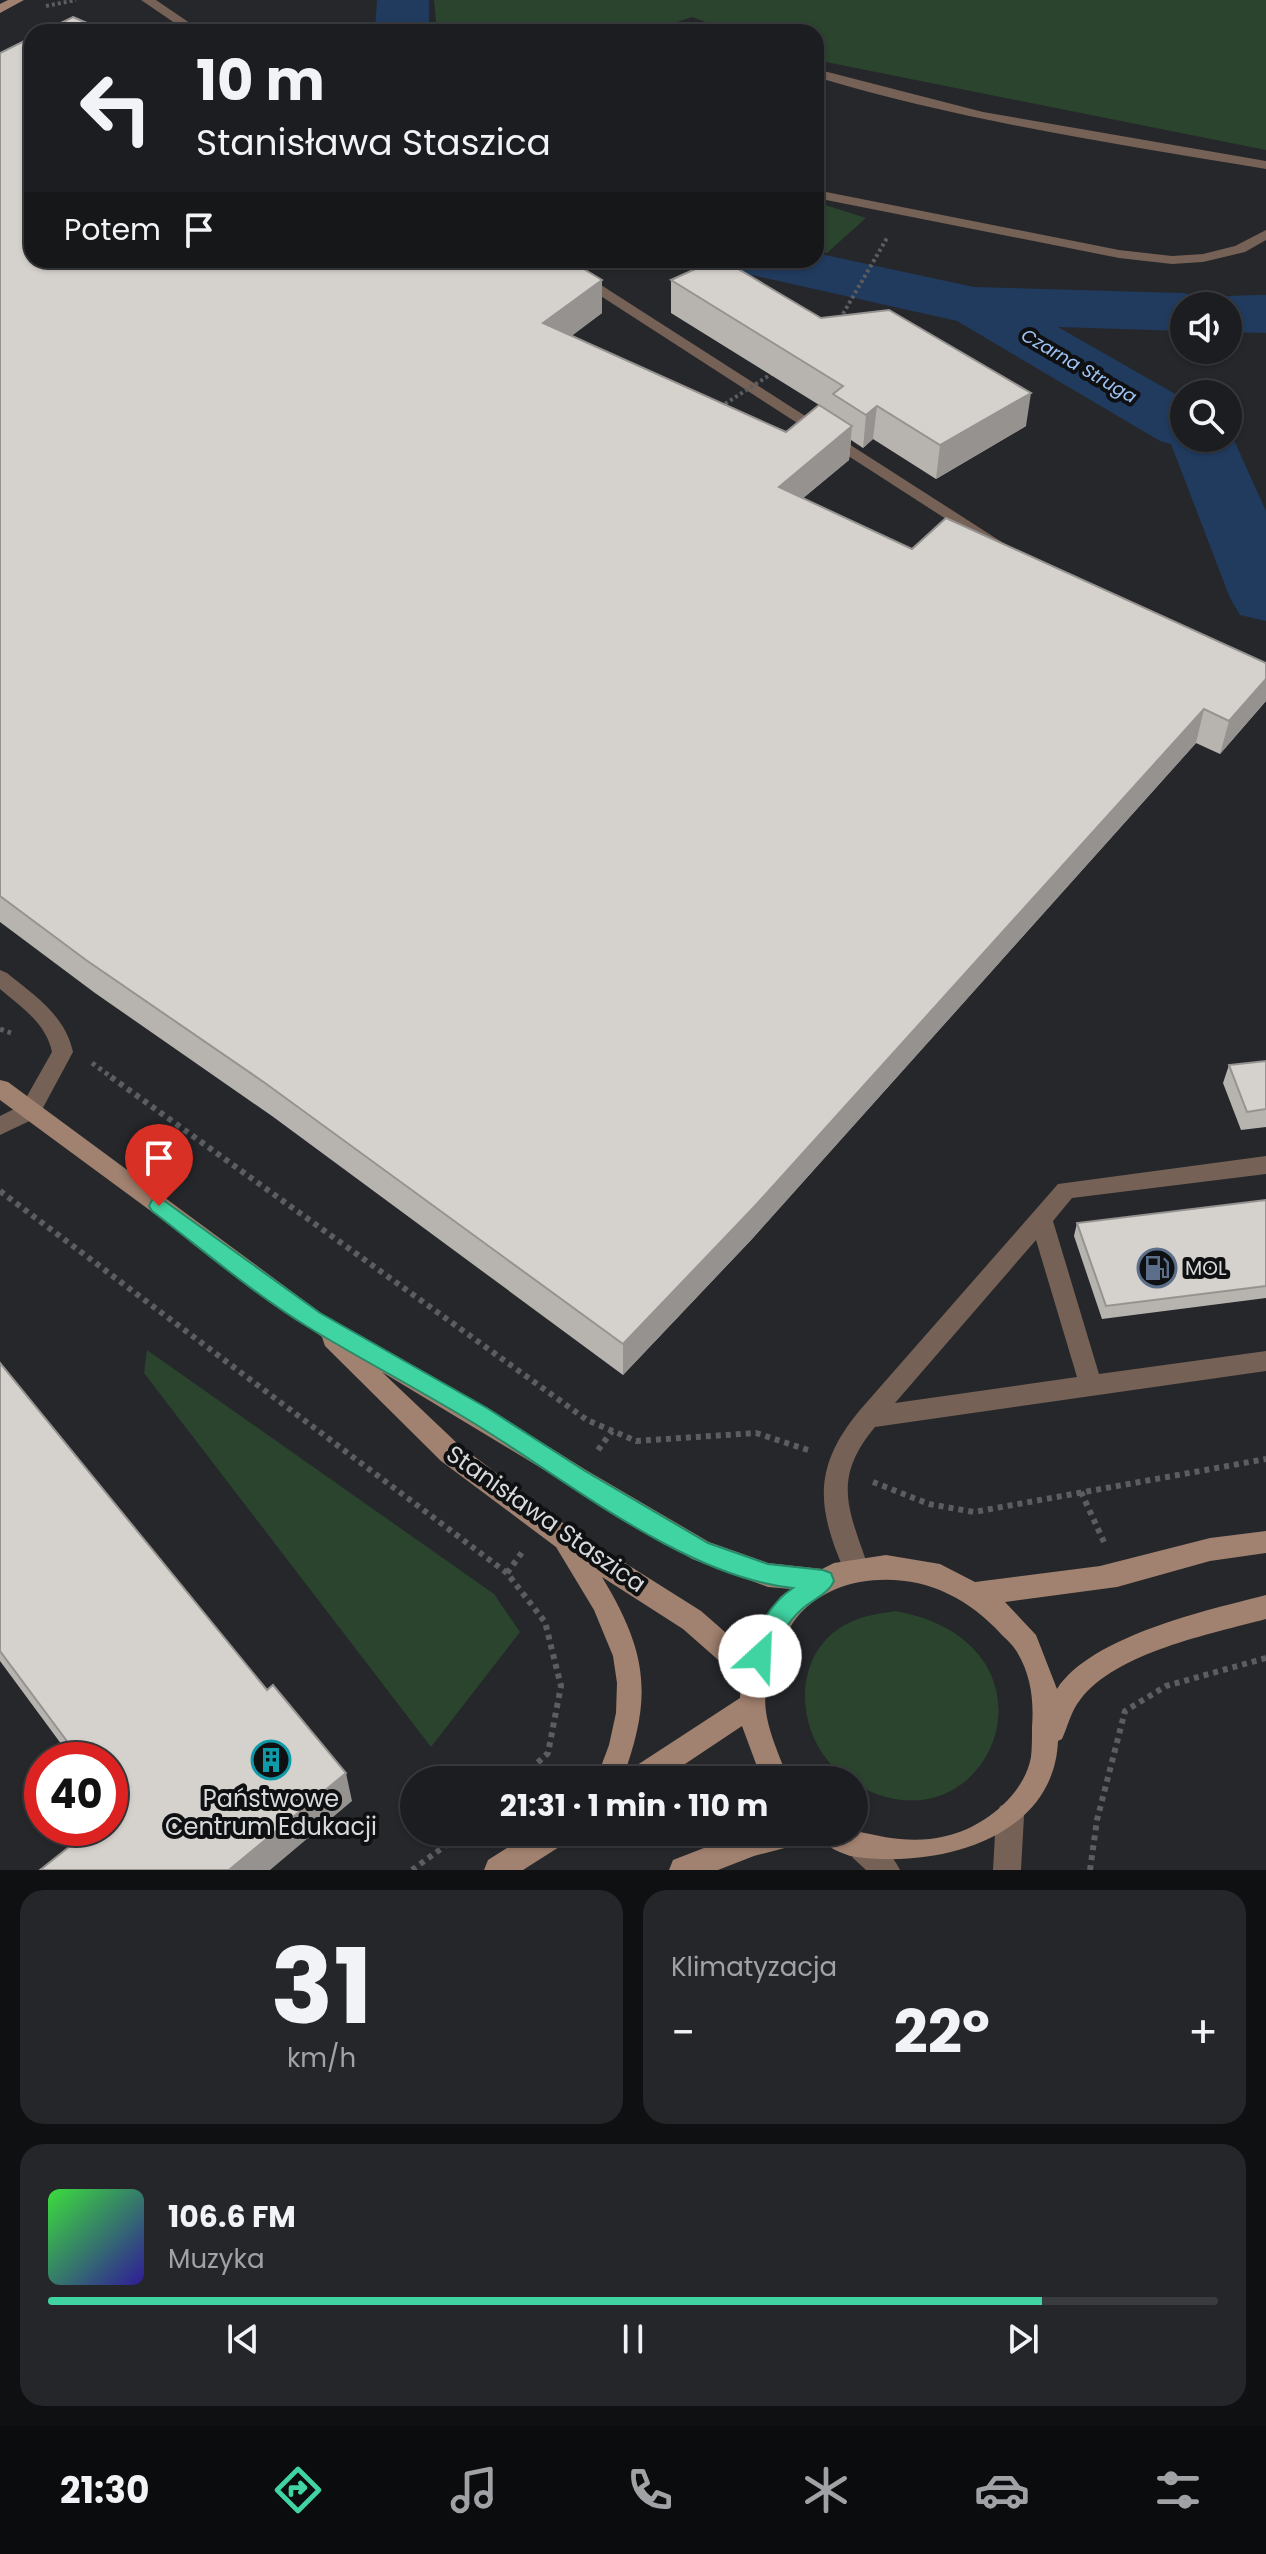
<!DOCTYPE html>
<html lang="pl">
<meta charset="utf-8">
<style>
body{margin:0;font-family:Poppins,sans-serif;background:#252629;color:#f1f3f6;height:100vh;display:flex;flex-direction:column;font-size:30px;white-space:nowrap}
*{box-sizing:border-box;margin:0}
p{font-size:26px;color:#a0a2a5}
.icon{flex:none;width:44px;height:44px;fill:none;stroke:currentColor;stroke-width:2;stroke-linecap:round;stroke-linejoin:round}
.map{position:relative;height:1870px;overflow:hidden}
.panel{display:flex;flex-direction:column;gap:20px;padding:20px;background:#0f1012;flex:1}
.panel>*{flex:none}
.banner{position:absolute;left:24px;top:24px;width:800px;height:244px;border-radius:24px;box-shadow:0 2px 6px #0004,0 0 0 2px #3a3b3e;background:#1c1d20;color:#f1f3f6;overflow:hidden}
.fabs{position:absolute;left:1170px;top:292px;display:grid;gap:16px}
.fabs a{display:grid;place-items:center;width:72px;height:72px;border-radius:50%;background:#1c1d20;box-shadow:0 2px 6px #0004,0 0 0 2px #3a3b3e;font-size:40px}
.speed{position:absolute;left:24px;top:1742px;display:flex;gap:16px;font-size:40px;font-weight:700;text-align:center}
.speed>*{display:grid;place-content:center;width:104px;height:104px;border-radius:50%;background:#1c1d20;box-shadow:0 2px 6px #0004,0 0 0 2px #3a3b3e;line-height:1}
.speed .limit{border:12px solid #d22;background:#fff;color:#111}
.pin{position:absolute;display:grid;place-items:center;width:68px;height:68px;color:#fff;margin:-82px -34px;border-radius:50% 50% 50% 0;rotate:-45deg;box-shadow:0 0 8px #0007}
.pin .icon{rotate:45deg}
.me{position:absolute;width:88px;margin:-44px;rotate:25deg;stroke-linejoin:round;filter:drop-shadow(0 0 6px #0008)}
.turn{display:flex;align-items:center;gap:28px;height:168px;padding:0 40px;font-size:36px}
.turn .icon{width:104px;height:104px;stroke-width:2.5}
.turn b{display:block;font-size:56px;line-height:68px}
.then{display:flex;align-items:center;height:76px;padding:0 40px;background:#0003;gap:16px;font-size:30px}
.big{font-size:60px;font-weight:700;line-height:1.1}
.panel .tile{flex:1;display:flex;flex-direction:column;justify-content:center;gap:12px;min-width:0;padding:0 28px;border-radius:24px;background:#252629}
.panel .dial{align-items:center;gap:0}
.dial b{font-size:104px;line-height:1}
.song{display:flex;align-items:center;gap:24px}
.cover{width:96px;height:96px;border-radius:12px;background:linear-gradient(135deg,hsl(120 70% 55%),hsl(250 70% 35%))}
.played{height:8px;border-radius:4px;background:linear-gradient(90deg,#3fd4a2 85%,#3a3b3e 85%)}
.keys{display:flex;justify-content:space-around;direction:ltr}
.heat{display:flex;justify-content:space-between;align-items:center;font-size:44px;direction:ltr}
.panel .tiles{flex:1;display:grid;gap:20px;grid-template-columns:1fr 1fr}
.tile:last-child{grid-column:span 2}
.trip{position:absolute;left:400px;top:1766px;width:468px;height:80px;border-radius:40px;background:#1c1d20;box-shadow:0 2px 6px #0004,0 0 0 2px #3a3b3e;font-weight:700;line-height:80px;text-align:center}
.tabs{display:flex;height:128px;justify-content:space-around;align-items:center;background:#0b0c0d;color:#a0a2a5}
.tabs .icon{width:56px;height:56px}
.tabs .selected{color:#3fd4a2}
.tabs b{font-size:36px;color:#f1f3f6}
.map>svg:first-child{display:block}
.green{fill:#2a442e}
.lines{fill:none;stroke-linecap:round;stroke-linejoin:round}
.river{fill:#203b5e;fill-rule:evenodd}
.path-far2{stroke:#5b5d60;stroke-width:4;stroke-dasharray:3 3;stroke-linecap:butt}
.path-far1{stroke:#5b5d60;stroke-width:5;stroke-dasharray:4 4;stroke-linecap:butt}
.path{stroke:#5b5d60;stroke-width:6;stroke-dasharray:5 5;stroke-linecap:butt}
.lane{fill:#756155;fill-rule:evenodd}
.street{fill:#756155;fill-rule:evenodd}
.secondary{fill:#a1816f;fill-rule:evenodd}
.path-bridge{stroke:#5b5d60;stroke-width:4;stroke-dasharray:3 3;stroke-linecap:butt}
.wall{fill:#b7b4b0}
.shaded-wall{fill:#959290}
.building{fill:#d5d1cd;stroke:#959290;stroke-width:2}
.route{fill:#3fd4a2;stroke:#298a69;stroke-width:2}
.labels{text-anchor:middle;stroke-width:8;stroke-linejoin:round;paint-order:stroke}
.far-water-label{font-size:18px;font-style:italic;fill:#9ec3f4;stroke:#0f1012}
.poi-label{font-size:20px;fill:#d8d9db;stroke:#0f1012;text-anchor:start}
.near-street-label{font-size:24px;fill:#d8d9db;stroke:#0f1012}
.near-poi-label{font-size:24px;fill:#d8d9db;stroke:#0f1012}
</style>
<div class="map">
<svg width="1266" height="1870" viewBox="0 0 1266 1870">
<rect width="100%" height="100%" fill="#25272b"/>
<!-- green -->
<path class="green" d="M434,0H1266V150L816,60V32H733L692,17L647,32H437Z
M816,202L866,218L827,253L816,251Z
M147,1350L494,1594L520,1632L431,1747L144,1373Z
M896,1611C1079,1646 987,1863 854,1783V1780C842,1780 837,1771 830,1763C797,1726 794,1661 837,1630C855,1617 874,1614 896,1611Z"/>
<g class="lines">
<!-- river -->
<path class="river" d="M377,0H429V32H375Z
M816,253L974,287L1184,293C1211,300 1237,294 1266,295V333L1228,332V306H1184V331L1058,327L1184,399V438H1228V427L1266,511V621L1240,615L1230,598L1171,444L1160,441L957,321L743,273L734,260H816Z"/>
<!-- path-far2 -->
<path class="path-far2" d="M46,6L76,0
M840,319L887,238"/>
<!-- path-far1 -->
<path class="path-far1" d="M0,1029L11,1033
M92,1063L114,1079"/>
<!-- path -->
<path class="path" d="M111,1077L587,1420L636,1441L756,1433L811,1451
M0,1191L507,1573L545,1622L561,1686L548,1753L519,1780
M598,1450L612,1431
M873,1482L929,1504L974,1512L1266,1459
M1081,1492L1104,1542
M507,1573L523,1551
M412,1870L464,1832
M1090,1870L1097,1820L1125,1711L1166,1686L1266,1658"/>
<!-- lane -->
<path class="lane" d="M141,0H156L203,32H188Z
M816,69L983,112L1266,161V169C1115,144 963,121 816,77Z
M816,190L1119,250L1172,256L1203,254L1235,246L1266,230V240L1245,252L1203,262L1172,264L1119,258L816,198Z
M545,260H562L1008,546L1000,551L994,550Z
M0,970L7,973C35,996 65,1015 73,1052L38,1117L0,1135V1116L22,1105L52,1052C46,1023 22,1008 0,989Z
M1266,1156V1174L1072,1198L1053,1221L1099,1374L1266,1351V1371L875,1427C831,1480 849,1510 869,1569L865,1577L856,1581L847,1577C817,1509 811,1469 860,1410L1058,1184ZM1036,1240L1077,1377L895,1403Z"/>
<!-- street -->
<path class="street" d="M1010,1802L1020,1806L1024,1816L1021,1870H993L996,1816L1000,1806Z
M863,1834C878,1841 893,1855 900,1870H866L853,1858L849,1848L853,1838Z"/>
<!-- secondary -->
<path class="secondary" d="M8,0H24L0,13V4Z
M0,1080L8,1082L321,1313L487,1408L586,1470L709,1542L768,1563L822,1569L834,1563L886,1555L940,1564L975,1582L1100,1566L1210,1538L1266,1531V1553L1210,1561L1117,1587L1005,1602L1036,1635L1057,1689C1091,1636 1208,1610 1266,1595V1619C1211,1634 1116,1652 1080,1700C1071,1711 1068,1726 1062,1739L1058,1741C1054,1840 935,1870 850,1856C836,1851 822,1845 816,1832C828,1832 849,1830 856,1831C887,1838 914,1844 946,1836C982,1828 1024,1796 1031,1757C1032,1748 1032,1737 1032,1727C1034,1701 1031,1675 1017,1652C1013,1645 1006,1639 1001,1634C963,1593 916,1573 860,1582C833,1587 805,1602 791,1626C753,1693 761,1712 789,1780H762L742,1726L661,1780H624L628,1771L740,1698L741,1680L683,1629L602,1577C648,1653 653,1697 622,1780H596L609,1745L616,1713L617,1683L613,1656L594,1610L556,1547L441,1461L325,1346L322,1337L0,1100ZM382,1372L692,1559L768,1587L791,1589L780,1597L748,1652L701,1611L571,1529L459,1445Z
M532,1832H571L567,1842L523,1870H484L488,1860Z
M745,1832H811L807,1842L754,1856L718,1870H669L673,1860Z"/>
<!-- path-bridge -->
<path class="path-bridge" d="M720,407L776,371"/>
</g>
<!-- wall -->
<path class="wall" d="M0,53L602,313L571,336L786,432L832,413L671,313V280L821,318L1026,426L936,479L873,439L863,448L851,440L849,460L803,498L912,549L1266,679V701L1220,754L1196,743L752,1239L623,1375L272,1116L95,993L0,922Z
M1266,1061V1127L1241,1130L1223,1083L1229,1065Z
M1266,1200V1298L1102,1319L1074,1236L1077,1223Z
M0,1363L352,1801L112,1812L110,1809V1760H73L0,1661Z"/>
<!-- shaded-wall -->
<path class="shaded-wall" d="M602,280V313L545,356L543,323Z
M1031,393L1026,426L936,479L940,445Z
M877,406L873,439L863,448L866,415Z
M852,426L849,460L777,520L779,487Z
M1266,679V701L1220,754L1229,721Z
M1204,709L1196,743L752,1239L623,1375V1344Z
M346,1773L352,1801L270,1870H229Z"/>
<!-- building -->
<path class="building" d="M73,17L108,32H42Z
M32,37V260H569L602,280L543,323L786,432L819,405L852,426L779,487L912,549L946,518L1266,663V679L1229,721L1204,709L754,1207L623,1344L265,1083L86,960L0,896V53Z
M715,260H723L821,318L889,310L1031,393L940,445L877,406L866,415L833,394L843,386L671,280Z
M1266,1061V1109L1247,1112L1229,1065Z
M1266,1200V1286L1106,1306L1077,1223Z
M0,1363L267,1690L273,1685L346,1773L229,1870H40L93,1828H110V1814L117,1808L110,1799V1760H81L0,1651Z"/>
<!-- route -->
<path class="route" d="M159,1197L320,1313L487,1408L585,1471L708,1543L768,1564L823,1570L831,1573L834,1581C828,1595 812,1599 801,1610C784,1625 777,1644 768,1664L760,1667L752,1664L748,1656C757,1630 769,1604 793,1588C684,1577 564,1478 472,1422C418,1389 362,1360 308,1327C254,1294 203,1250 152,1211L149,1206L152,1200Z"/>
<!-- icons -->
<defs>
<symbol id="fuel-ring" viewBox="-11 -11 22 22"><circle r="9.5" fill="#0f1012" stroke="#5c6f8a" stroke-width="1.5"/><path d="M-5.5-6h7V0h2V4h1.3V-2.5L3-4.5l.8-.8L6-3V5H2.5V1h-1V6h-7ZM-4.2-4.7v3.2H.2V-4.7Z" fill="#5c6f8a"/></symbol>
<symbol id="building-ring" viewBox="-11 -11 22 22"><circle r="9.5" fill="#0f1012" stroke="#0f9aa8" stroke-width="1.5"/><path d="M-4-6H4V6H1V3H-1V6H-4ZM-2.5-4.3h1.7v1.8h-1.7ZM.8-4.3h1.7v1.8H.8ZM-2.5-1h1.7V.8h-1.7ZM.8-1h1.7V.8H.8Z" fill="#0f9aa8"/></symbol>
</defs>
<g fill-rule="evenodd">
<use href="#fuel-ring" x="1135" y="1246" width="44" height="44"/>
<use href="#building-ring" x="249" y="1738" width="44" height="44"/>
</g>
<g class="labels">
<!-- far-water labels -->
<g class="far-water-label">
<text transform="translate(1079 366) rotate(30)" y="6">Czarna Struga</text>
</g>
<!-- poi labels -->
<g class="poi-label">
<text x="1185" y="1275">MOL</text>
</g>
<!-- near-street labels -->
<g class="near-street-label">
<text transform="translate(546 1519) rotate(35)" y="8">Stanisława Staszica</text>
</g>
<!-- near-poi labels -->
<g class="near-poi-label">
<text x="271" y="1807">Państwowe<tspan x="271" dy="28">Centrum Edukacji</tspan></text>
</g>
</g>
</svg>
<div class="fabs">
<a><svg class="icon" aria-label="sound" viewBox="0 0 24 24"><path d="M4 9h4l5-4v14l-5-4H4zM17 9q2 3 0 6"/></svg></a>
<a><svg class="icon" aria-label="search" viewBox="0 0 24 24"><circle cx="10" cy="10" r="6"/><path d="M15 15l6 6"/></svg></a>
</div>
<div class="speed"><div class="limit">40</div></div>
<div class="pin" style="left:159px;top:1206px;background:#d93025"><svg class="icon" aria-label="arrive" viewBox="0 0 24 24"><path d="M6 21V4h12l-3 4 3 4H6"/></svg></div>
<svg class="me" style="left:760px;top:1656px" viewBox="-20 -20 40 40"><circle r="19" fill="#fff"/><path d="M0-13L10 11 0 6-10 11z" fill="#3fd4a2"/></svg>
<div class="trip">21:31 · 1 min · 110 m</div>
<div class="banner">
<div class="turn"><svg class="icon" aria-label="left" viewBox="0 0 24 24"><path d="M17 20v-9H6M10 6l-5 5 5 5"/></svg><div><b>10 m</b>Stanisława Staszica</div></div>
<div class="then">Potem<svg class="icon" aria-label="arrive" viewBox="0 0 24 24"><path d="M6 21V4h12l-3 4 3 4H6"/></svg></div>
</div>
</div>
<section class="panel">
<div class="tiles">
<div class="tile dial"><b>31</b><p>km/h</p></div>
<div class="tile"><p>Klimatyzacja</p>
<div class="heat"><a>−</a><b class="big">22°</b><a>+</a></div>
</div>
<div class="tile">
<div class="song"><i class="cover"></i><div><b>106.6 FM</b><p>Muzyka</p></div></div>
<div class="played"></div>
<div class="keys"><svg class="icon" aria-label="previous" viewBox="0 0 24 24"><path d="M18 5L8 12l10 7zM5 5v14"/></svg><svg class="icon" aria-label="pause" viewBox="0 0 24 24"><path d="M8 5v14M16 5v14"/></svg><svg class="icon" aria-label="next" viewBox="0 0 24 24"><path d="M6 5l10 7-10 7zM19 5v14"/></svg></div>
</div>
</div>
</section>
<nav class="tabs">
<b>21:30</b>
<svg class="icon selected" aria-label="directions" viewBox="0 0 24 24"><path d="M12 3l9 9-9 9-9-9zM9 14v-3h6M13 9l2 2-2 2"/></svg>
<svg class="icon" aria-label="music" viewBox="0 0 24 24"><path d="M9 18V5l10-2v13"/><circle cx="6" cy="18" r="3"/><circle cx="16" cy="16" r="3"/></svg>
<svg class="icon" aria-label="phone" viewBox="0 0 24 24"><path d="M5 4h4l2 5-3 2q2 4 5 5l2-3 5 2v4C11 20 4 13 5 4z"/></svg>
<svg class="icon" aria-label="climate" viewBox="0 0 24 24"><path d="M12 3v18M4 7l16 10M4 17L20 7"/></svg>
<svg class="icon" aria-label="car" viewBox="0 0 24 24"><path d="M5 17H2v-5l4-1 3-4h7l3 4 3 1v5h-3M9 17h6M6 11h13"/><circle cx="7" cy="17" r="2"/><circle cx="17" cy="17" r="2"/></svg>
<svg class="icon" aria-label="filters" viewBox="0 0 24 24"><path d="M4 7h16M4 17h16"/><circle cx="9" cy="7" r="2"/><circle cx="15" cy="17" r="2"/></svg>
</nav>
